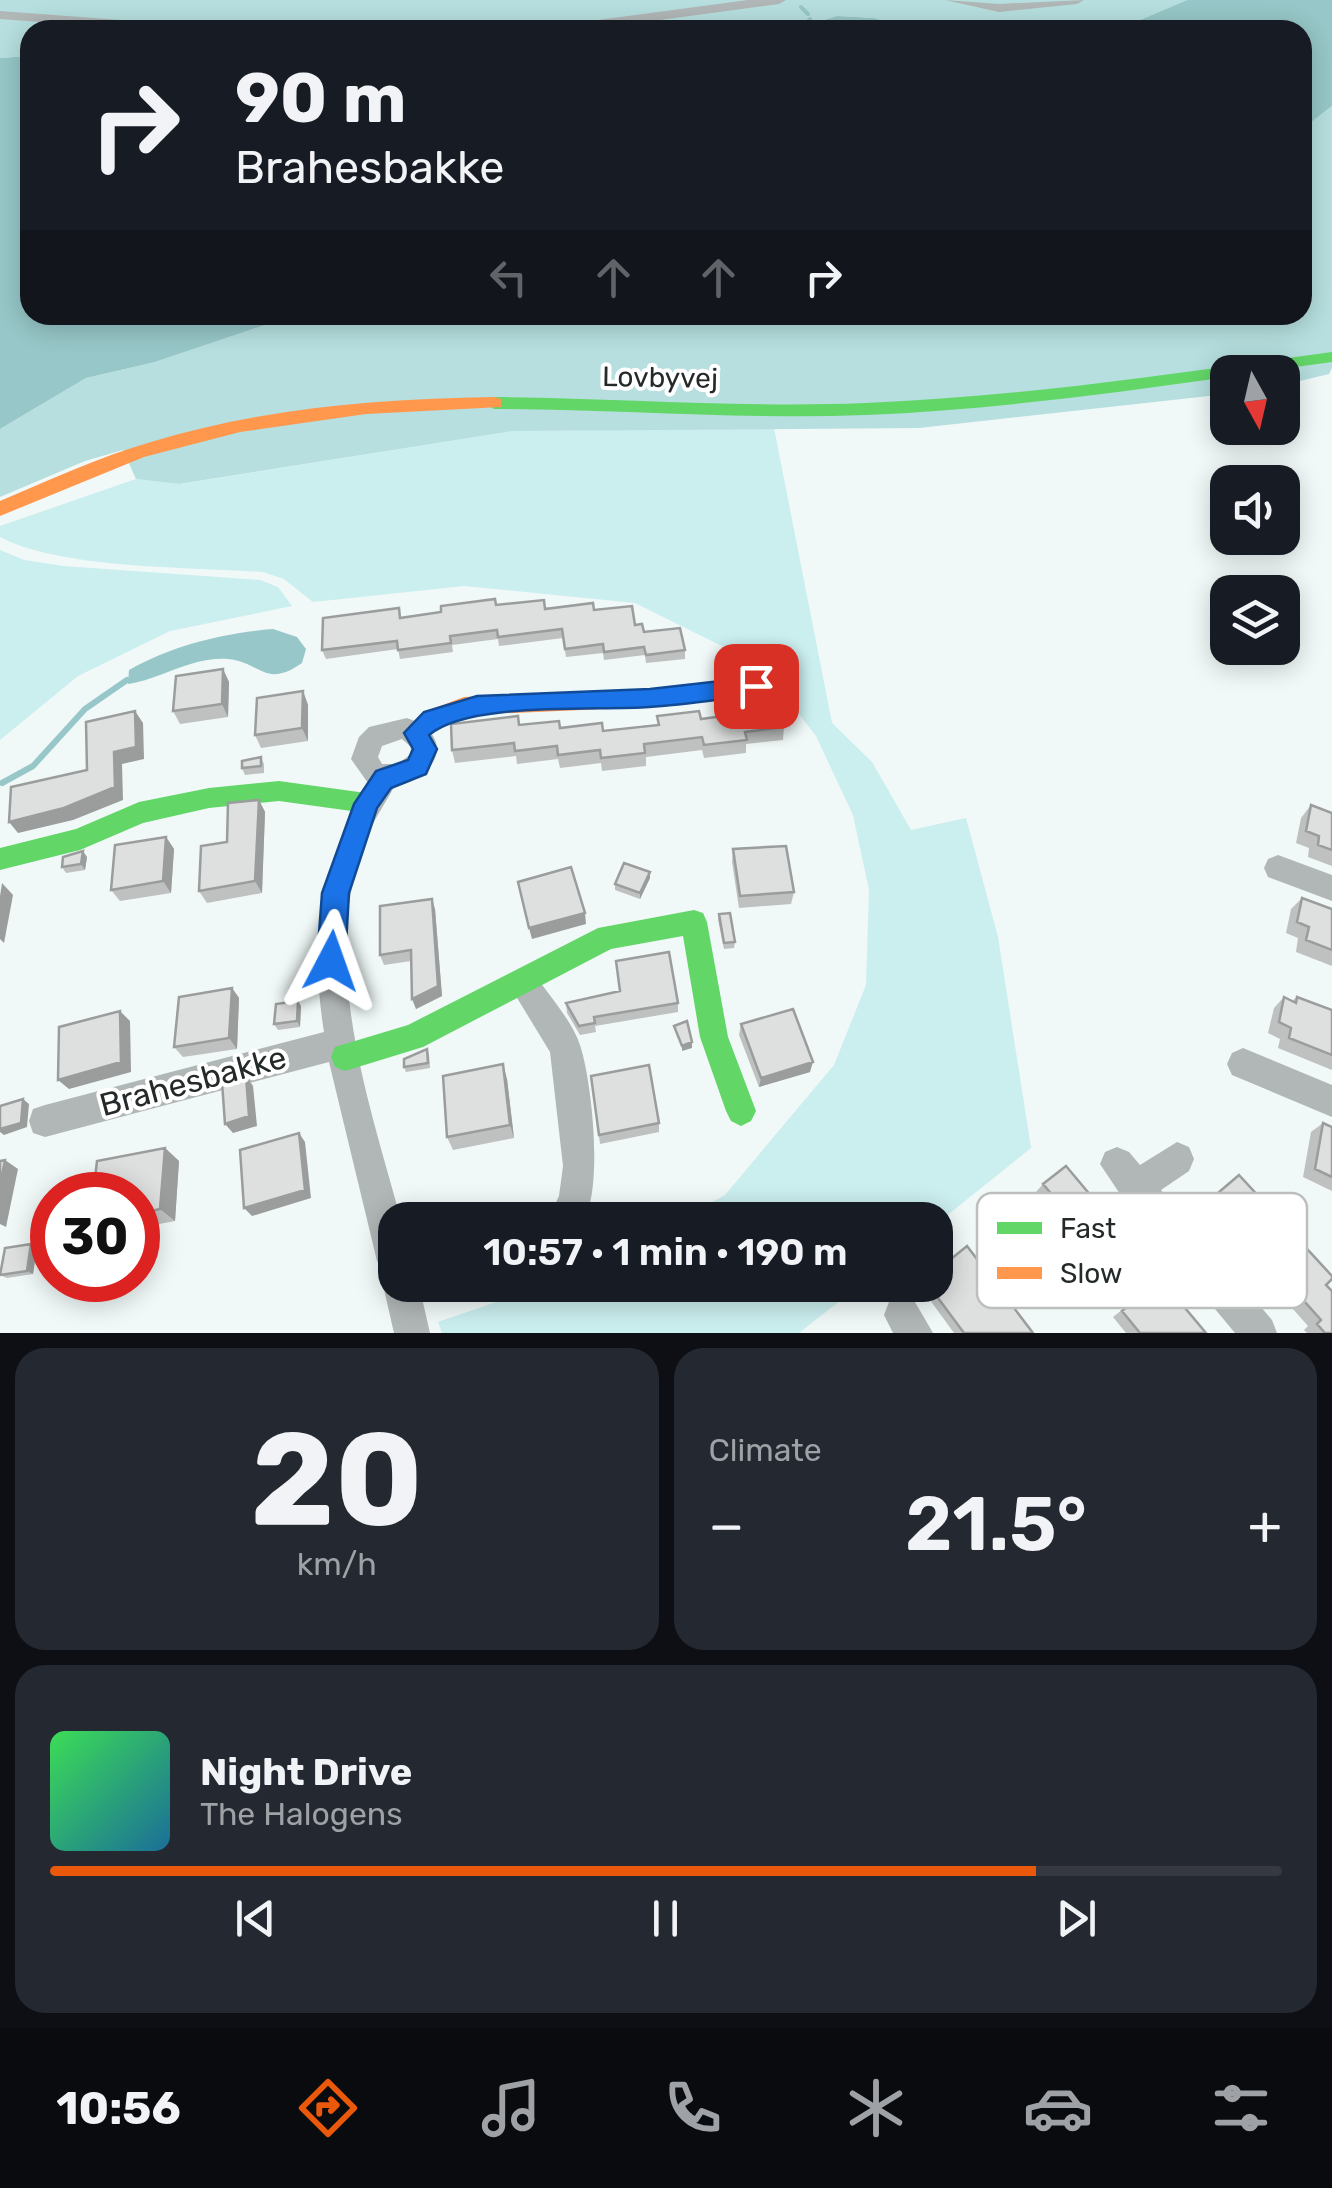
<!DOCTYPE html>
<meta charset="utf-8">
<style>
body{margin:0;font-family:Rubik,sans-serif;background:#242831;color:#f1f3f6;height:100vh;display:flex;flex-direction:column;font-size:38px;white-space:nowrap}
*{box-sizing:border-box;margin:0}
p{font-size:32px;color:#9ea1a6}
.icon{flex:none;width:55px;height:55px;fill:none;stroke:currentColor;stroke-width:2;stroke-linecap:round;stroke-linejoin:round}
.map{position:relative;height:1333px;overflow:hidden}
.panel{display:flex;flex-direction:column;gap:15px;padding:15px;background:#0d0f14;flex:1}
.panel>*{flex:none}
.top-card{position:absolute;left:20px;top:20px;width:1292px;height:305px;border-radius:30px;box-shadow:0 5px 25px #0003;background:#171b24;color:#f1f3f6;overflow:hidden}
.needle{width:65px;rotate:172deg}
.controls{position:absolute;left:1210px;top:355px;display:grid;gap:20px}
.controls a{display:grid;place-items:center;width:90px;height:90px;border-radius:20px;background:#171b24;box-shadow:0 5px 25px #0003;font-size:50px}
.speed{position:absolute;left:30px;top:1172px;display:flex;gap:20px;font-size:50px;font-weight:700;text-align:center}
.speed>*{display:grid;place-content:center;width:130px;height:130px;border-radius:50%;background:#171b24;box-shadow:0 5px 25px #0003;line-height:1}
.speed .limit{border:15px solid #d22;background:#fff;color:#111}
.pin{position:absolute;display:grid;place-items:center;width:85px;height:85px;color:#fff;margin:-42px;border-radius:20px;box-shadow:0 5px 15px #0006}
.me{position:absolute;width:110px;margin:-55px;rotate:4deg;stroke-linejoin:round;filter:drop-shadow(0 0 8px #0008)}
.turn{display:flex;align-items:center;gap:35px;height:210px;padding:0 50px;font-size:45px}
.turn .icon{width:130px;height:130px;stroke-width:2.5}
.turn b{display:block;font-size:70px;line-height:85px}
.lanes{display:flex;align-items:center;height:95px;padding:0 50px;background:#0003;justify-content:center;gap:50px;direction:ltr}
.lanes .off{opacity:.35}
.big{font-size:75px;font-weight:600;line-height:1.1}
.panel .card{flex:1;display:flex;flex-direction:column;justify-content:center;gap:15px;min-width:0;padding:0 35px;border-radius:30px;background:#242831}
.panel .dial{align-items:center;gap:0}
.dial b{font-size:130px;line-height:1}
.song{display:flex;align-items:center;gap:30px}
.cover{width:120px;height:120px;border-radius:15px;background:linear-gradient(135deg,hsl(130 70% 55%),hsl(200 70% 35%))}
.played{height:10px;border-radius:5px;background:linear-gradient(90deg,#ea580c 80%,#363941 80%)}
.keys{display:flex;justify-content:space-around;direction:ltr}
.heat{display:flex;justify-content:space-between;align-items:center;font-size:55px;direction:ltr}
.panel .tiles{flex:1;display:grid;gap:15px;grid-template-columns:1fr 1fr}
.card:last-child{grid-column:span 2}
.trip{position:absolute;left:378px;top:1202px;width:575px;height:100px;border-radius:30px;background:#171b24;box-shadow:0 5px 25px #0003;font-weight:600;line-height:100px;text-align:center}
.tabs{display:flex;height:160px;justify-content:space-around;align-items:center;background:#090b0e;color:#9ea1a6}
.tabs .icon{width:70px;height:70px}
.tabs .current{color:#ea580c}
.tabs b{font-size:45px;color:#f1f3f6}
.map>svg:first-child{display:block}
.green{fill:#cbeeee}
.forest{fill:#b7dfdf}
.water{fill:#97c7c8}
.lines{fill:none;stroke-linecap:round;stroke-linejoin:round}
.stream-far1{stroke:#97c7c8;stroke-width:4}
.stream{stroke:#97c7c8;stroke-width:6}
.street{fill:#b1b6b6;fill-rule:evenodd}
.fast{fill:#63d668;fill-rule:evenodd}
.slow{fill:#ff974d;fill-rule:evenodd}
.wall{fill:#bfc0c0}
.shaded-wall{fill:#9b9c9c}
.building{fill:#dedfdf;stroke:#9b9c9c;stroke-width:2.5}
.route{fill:#1a73e8;stroke:#114b97;stroke-width:2.5}
.labels{text-anchor:middle;stroke-width:8;stroke-linejoin:round;paint-order:stroke}
.street-label{font-size:28px;fill:#242929;stroke:#fff}
.near-street-label{font-size:32px;fill:#242929;stroke:#fff}
.key{fill:#fff;stroke:#bdbfbf;stroke-width:2.5}
.key-label{font-size:28px;fill:#242929}
</style>
<div class="map">
<svg width="1332" height="1333" viewBox="0 0 1332 1333">
<rect width="100%" height="100%" fill="#f0f8f8"/>
<!-- green -->
<path class="green" d="M774,428L832,723L872,762L911,830L966,818L998,937L1031,1148L935,1225V1220H680L725,1195L834,1065L866,985L869,890L853,815L816,736L778,687L732,651L635,603L464,586L313,602L284,579L263,572C190,567 61,569 0,537V526L136,479L180,484L513,431Z
M0,550L24,560L63,566L260,580L278,587L292,606L170,631L78,676L0,740Z
M546,1285H860L799,1333H442L438,1322Z"/>
<!-- forest -->
<path class="forest" d="M0,0H1187L1126,26L1104,30H912L874,18L837,16L791,30H30V56L0,58Z
M1332,106V368L1329,374L1283,385L1282,372H1228L1227,394L919,428L513,431L179,484L136,479L123,450L85,461L0,497V429L86,378L155,362L295,315H1302L1303,168L1310,123Z"/>
<!-- water -->
<path class="water" d="M1187,0H1332V106L1310,123L1303,168L1302,30H1104L1126,26Z
M837,16L874,18L912,30H791Z
M30,56V315H295L155,362L86,378L0,429V58Z
M273,629L297,637L306,649L302,663C265,689 261,662 228,659C192,656 162,679 128,684L129,670C173,645 224,633 273,629Z"/>
<g class="lines">
<!-- stream-far1 -->
<path class="stream-far1" d="M801,7L808,14
M803,27L810,19"/>
<!-- stream -->
<path class="stream" d="M2,783L33,766L85,709L127,680"/>
<!-- street -->
<path class="street" d="M748,0H786L779,4L585,30H546L553,26Z
M945,0L999,4L1084,0L1077,4L999,12Z
M0,11L201,26L208,30H145L0,19Z
M407,718C458,736 437,778 394,787C386,802 375,818 368,834C316,955 369,1101 401,1220H395V1285H419L430,1333H394L383,1285L387,1275L377,1261L329,1062L45,1137L33,1133L29,1121L33,1109L45,1105L324,1032C309,940 322,863 368,783L351,759L359,737L369,727ZM402,739L411,747L410,755L397,764H382L378,757L382,746Z
M1278,855L1332,875V901L1268,877L1264,868L1268,859Z
M523,969L534,973C548,995 572,1020 580,1045C592,1082 603,1186 584,1220H548L559,1196L563,1166L550,1052L508,983L512,973Z
M1243,1048L1332,1085V1117L1232,1075L1227,1064L1232,1053Z
M1177,1142L1189,1147L1194,1159L1189,1171L1161,1190L1272,1320L1277,1333H1235L1124,1200L1100,1164L1105,1152L1117,1147L1129,1152L1140,1165Z
M902,1297L915,1302L933,1333H893L884,1315L889,1302Z"/>
<!-- fast -->
<path class="fast" d="M1332,352V362L1259,372H1228V377C1107,394 987,410 866,415C742,420 618,409 494,409L485,403L494,397C618,398 742,408 865,403C1022,397 1177,373 1332,352Z
M279,781L366,793L375,796L378,803L375,810L366,813L279,801L209,808L143,823L80,850L0,870V848L76,829L139,802L209,788Z
M694,910L703,913L707,922L728,1037L756,1111L751,1121L741,1126L731,1121L726,1111L700,1037L683,936L611,949L423,1047L345,1071L335,1067L331,1057L335,1047L408,1025L598,928Z"/>
<!-- slow -->
<path class="slow" d="M494,397L501,399V407L366,414L240,432L144,457L0,516V501C50,480 99,457 151,442C262,408 378,399 494,397Z
M756,677L764,680L767,686L764,692L756,695L650,707L466,715L440,726L416,743L408,740L404,733L424,712L464,697L650,689Z"/>
</g>
<!-- wall -->
<path class="wall" d="M496,605L594,610L635,625L644,632L685,650V659L646,663L645,655L604,660L603,653L566,657L563,638L499,646L498,639L452,645L453,652L400,659L398,649L326,659L322,650L402,617Z
M223,669L229,682L228,717L180,724L173,711Z
M303,691L308,705V741L261,748L255,735Z
M737,706L784,727L783,740L746,744V753L704,758L702,750L646,757V766L602,771L601,763L560,768L558,759L517,764L516,756L455,763L452,750L519,725L603,731L658,725L657,716L701,719L736,714Z
M261,757L264,764V773L245,775L242,768Z
M259,800L265,812L262,893L207,903L199,891L227,842Z
M1311,805L1332,813V866L1308,857L1309,848L1296,843L1301,818Z
M166,837L174,849L171,893L120,901L111,890Z
M733,849L794,892L791,904L739,908L732,862Z
M87,857L85,870L66,873L62,867Z
M650,878L640,899L615,890V884Z
M1302,898L1332,909V966L1296,952L1298,938L1286,933L1291,909Z
M435,909L442,996L416,1009L411,961L384,965L380,955Z
M719,914L735,942L734,948L724,949L718,920Z
M616,961L678,1003V1012L595,1026L596,1032L580,1035L567,1013L566,1003L620,992Z
M232,988L239,998L237,1049L183,1057L174,1047Z
M1284,997L1292,1001L1297,997L1332,1010V1070L1278,1048L1280,1039L1268,1033L1274,1008Z
M301,1006L300,1027L278,1030L274,1024Z
M741,1024L810,1072L759,1087L739,1035Z
M427,1049L429,1054L430,1068L406,1072L404,1067Z
M591,1076L659,1123V1132L600,1144Z
M507,1079L514,1138L453,1150L447,1137Z
M1323,1123L1332,1127V1191L1303,1177L1311,1132Z
M165,1148L179,1161L175,1221L138,1228V1195Z
M1228,1183L1326,1285L1332,1333H1307L1304,1330L1308,1326L1285,1300L1274,1306L1203,1225L1212,1218L1202,1206Z
M1043,1184L1206,1333H1126L1113,1317L1127,1306L1105,1278L1091,1290L1032,1216L1045,1203L1036,1192Z
M37,1247L33,1274L7,1278L0,1275Z
M935,1272L1033,1333H954L930,1300L938,1291L933,1285H935Z"/>
<!-- shaded-wall -->
<path class="shaded-wall" d="M223,669L229,682L228,717L222,704Z
M303,691L308,705V741L302,728Z
M135,711L143,723L144,759L122,764L123,800L73,820L18,833L9,822L114,752Z
M259,800L265,812L262,893L255,881Z
M166,837L174,849L171,893L163,881Z
M83,851L87,857L85,870L81,864Z
M650,872V878L640,899V893Z
M2,883L13,895L4,943L0,939V896Z
M432,899L435,909L442,996L416,1009L412,999Z
M585,913L586,924L532,939L529,928Z
M232,988L239,998L237,1049L229,1038Z
M298,1001L301,1006L300,1027L297,1021Z
M120,1011L130,1021L131,1072L69,1089L58,1080Z
M692,1042V1048L682,1051V1046Z
M813,1062L810,1072L759,1087L761,1078Z
M503,1064L507,1079L514,1138L510,1125Z
M246,1076L253,1086L257,1126L233,1133L225,1124Z
M23,1099L29,1104L27,1127L4,1135L0,1132V1129Z
M299,1133L305,1142L311,1198L252,1216L244,1208Z
M165,1148L179,1161L175,1221L160,1209Z
M5,1160L18,1169L6,1227L0,1224V1185Z
M31,1244L37,1247L33,1274L27,1271Z"/>
<!-- building -->
<path class="building" d="M495,599L496,605L544,600L545,609L593,603L594,610L632,606L635,625L642,624L644,632L680,628L685,650L646,655L644,647L604,652L603,644L565,649L562,629L498,637L497,630L450,636L451,643L398,650L397,641L322,650L323,618L399,608L400,618L441,612V606Z
M223,669L222,704L173,711L176,676Z
M303,691L302,728L255,735L257,698Z
M778,701L784,727L745,732L747,740L704,745L702,737L644,744L645,753L601,758L600,750L558,755L557,746L515,751L514,743L452,750L451,724L518,716L519,725L559,721L560,728L602,723L603,731L659,725L657,716L699,711L701,719L738,714L737,706Z
M135,711L136,747L114,752L115,787L64,808L9,822L11,787L87,770L86,722Z
M261,757V766L242,768V761Z
M259,800L255,881L199,891L201,846L227,842L228,803Z
M1311,805L1332,813V850L1318,845L1319,836L1306,831Z
M166,837L163,881L111,890L115,845Z
M786,846L794,892L740,896L733,849Z
M83,851L81,864L62,867L63,857Z
M624,863L650,872L640,893L615,884Z
M571,867L585,913L529,928L518,882Z
M1302,898L1332,909V950L1306,940L1309,927L1297,922Z
M432,899L438,986L412,999L411,950L380,955V906Z
M730,913L735,942L724,943L719,914Z
M669,952L678,1003L594,1017L595,1023L579,1026L566,1003L620,991L616,961Z
M232,988L229,1038L174,1047L179,997Z
M1284,997L1296,1003L1297,997L1332,1010V1055L1289,1038L1291,1028L1279,1022Z
M298,1001L297,1021L274,1024L276,1004Z
M793,1009L813,1062L761,1078L741,1024Z
M120,1011L121,1062L58,1080L59,1027Z
M687,1021L692,1042L682,1046L674,1026Z
M427,1049L428,1063L404,1067V1059Z
M503,1064L510,1125L447,1137L443,1076Z
M649,1065L659,1123L599,1135L591,1076Z
M246,1076L249,1116L225,1124L222,1082Z
M23,1099L21,1123L0,1129V1106Z
M1323,1123L1332,1127V1177L1315,1169Z
M299,1133L305,1190L244,1208L240,1150Z
M165,1148L160,1209L138,1214V1195H93L97,1161Z
M5,1160L0,1185V1161Z
M1066,1166L1206,1333H1140L1122,1311L1136,1299L1113,1271L1099,1283L1039,1208L1054,1197L1043,1184Z
M1239,1175L1332,1276V1279L1326,1285L1332,1291V1333H1325L1317,1324L1321,1320L1295,1291L1287,1300L1214,1218L1223,1210L1212,1198Z
M31,1244L27,1271L0,1275L5,1248Z
M967,1246L1033,1333H964L935,1294L944,1286L935,1272Z"/>
<!-- route -->
<path class="route" d="M756,677L768,686L756,695C720,699 684,705 649,707C594,711 469,701 429,735L437,749L426,774L391,788L377,808L349,893L345,961L341,970L331,974L321,970L317,961L322,893L354,804L376,771L408,760L413,749L404,733L424,712L477,696L650,689Z"/>
<g class="labels">
<!-- street labels -->
<g class="street-label">
<text transform="translate(660 377) rotate(1)" y="10">Lovbyvej</text>
</g>
<!-- near-street labels -->
<g class="near-street-label">
<text transform="translate(193 1081) rotate(-15)" y="11">Brahesbakke</text>
</g>
</g>
<!-- legend -->
<rect x="977" y="1193" width="330" height="115" rx="15" class="key"/>
<rect x="997" y="1222" width="45" height="12" fill="#63d668"/>
<rect x="997" y="1267" width="45" height="12" fill="#ff974d"/>
<g class="key-label">
<text x="1060" y="1238">Fast</text>
<text x="1060" y="1283">Slow</text>
</g>
</svg>
<div class="controls">
<a><svg class="needle" viewBox="-14 -14 28 28"><path d="M0-13l5 13h-10z" fill="#e53935"/><path d="M0 13l5-13h-10z" fill="#9ea1a6"/></svg></a>
<a><svg class="icon" aria-label="sound" viewBox="0 0 24 24"><path d="M4 9h4l5-4v14l-5-4H4zM17 9q2 3 0 6"/></svg></a>
<a><svg class="icon" aria-label="layers" viewBox="0 0 24 24"><path d="M12 4l9 5-9 5-9-5zM3 14l9 5 9-5"/></svg></a>
</div>
<div class="speed"><div class="limit">30</div></div>
<div class="pin" style="left:756px;top:686px;background:#d93025"><svg class="icon" aria-label="arrive" viewBox="0 0 24 24"><path d="M6 21V4h12l-3 4 3 4H6"/></svg></div>
<svg class="me" style="left:331px;top:961px" viewBox="-20 -20 40 40"><path d="M0-17L14 15 0 8-14 15z" fill="#1a73e8" stroke="#fff" stroke-width="4"/></svg>
<div class="trip">10:57 · 1 min · 190 m</div>
<div class="top-card">
<div class="turn"><svg class="icon" aria-label="right" viewBox="0 0 24 24"><path d="M7 20v-9h11M14 6l5 5-5 5"/></svg><div><b>90 m</b>Brahesbakke</div></div>
<div class="lanes"><svg class="icon off" aria-label="left" viewBox="0 0 24 24"><path d="M17 20v-9H6M10 6l-5 5 5 5"/></svg><svg class="icon off" aria-label="ahead" viewBox="0 0 24 24"><path d="M12 20V5M6 11l6-6 6 6"/></svg><svg class="icon off" aria-label="ahead" viewBox="0 0 24 24"><path d="M12 20V5M6 11l6-6 6 6"/></svg><svg class="icon" aria-label="right" viewBox="0 0 24 24"><path d="M7 20v-9h11M14 6l5 5-5 5"/></svg></div>
</div>
</div>
<section class="panel">
<div class="tiles">
<div class="card dial"><b>20</b><p>km/h</p></div>
<div class="card"><p>Climate</p>
<div class="heat"><a>−</a><b class="big">21.5°</b><a>+</a></div>
</div>
<div class="card">
<div class="song"><i class="cover"></i><div><b>Night Drive</b><p>The Halogens</p></div></div>
<div class="played"></div>
<div class="keys"><svg class="icon" aria-label="previous" viewBox="0 0 24 24"><path d="M18 5L8 12l10 7zM5 5v14"/></svg><svg class="icon" aria-label="pause" viewBox="0 0 24 24"><path d="M8 5v14M16 5v14"/></svg><svg class="icon" aria-label="next" viewBox="0 0 24 24"><path d="M6 5l10 7-10 7zM19 5v14"/></svg></div>
</div>
</div>
</section>
<nav class="tabs">
<b>10:56</b>
<svg class="icon current" aria-label="directions" viewBox="0 0 24 24"><path d="M12 3l9 9-9 9-9-9zM9 14v-3h6M13 9l2 2-2 2"/></svg>
<svg class="icon" aria-label="music" viewBox="0 0 24 24"><path d="M9 18V5l10-2v13"/><circle cx="6" cy="18" r="3"/><circle cx="16" cy="16" r="3"/></svg>
<svg class="icon" aria-label="phone" viewBox="0 0 24 24"><path d="M5 4h4l2 5-3 2q2 4 5 5l2-3 5 2v4C11 20 4 13 5 4z"/></svg>
<svg class="icon" aria-label="climate" viewBox="0 0 24 24"><path d="M12 3v18M4 7l16 10M4 17L20 7"/></svg>
<svg class="icon" aria-label="car" viewBox="0 0 24 24"><path d="M5 17H2v-5l4-1 3-4h7l3 4 3 1v5h-3M9 17h6M6 11h13"/><circle cx="7" cy="17" r="2"/><circle cx="17" cy="17" r="2"/></svg>
<svg class="icon" aria-label="filters" viewBox="0 0 24 24"><path d="M4 7h16M4 17h16"/><circle cx="9" cy="7" r="2"/><circle cx="15" cy="17" r="2"/></svg>
</nav>
